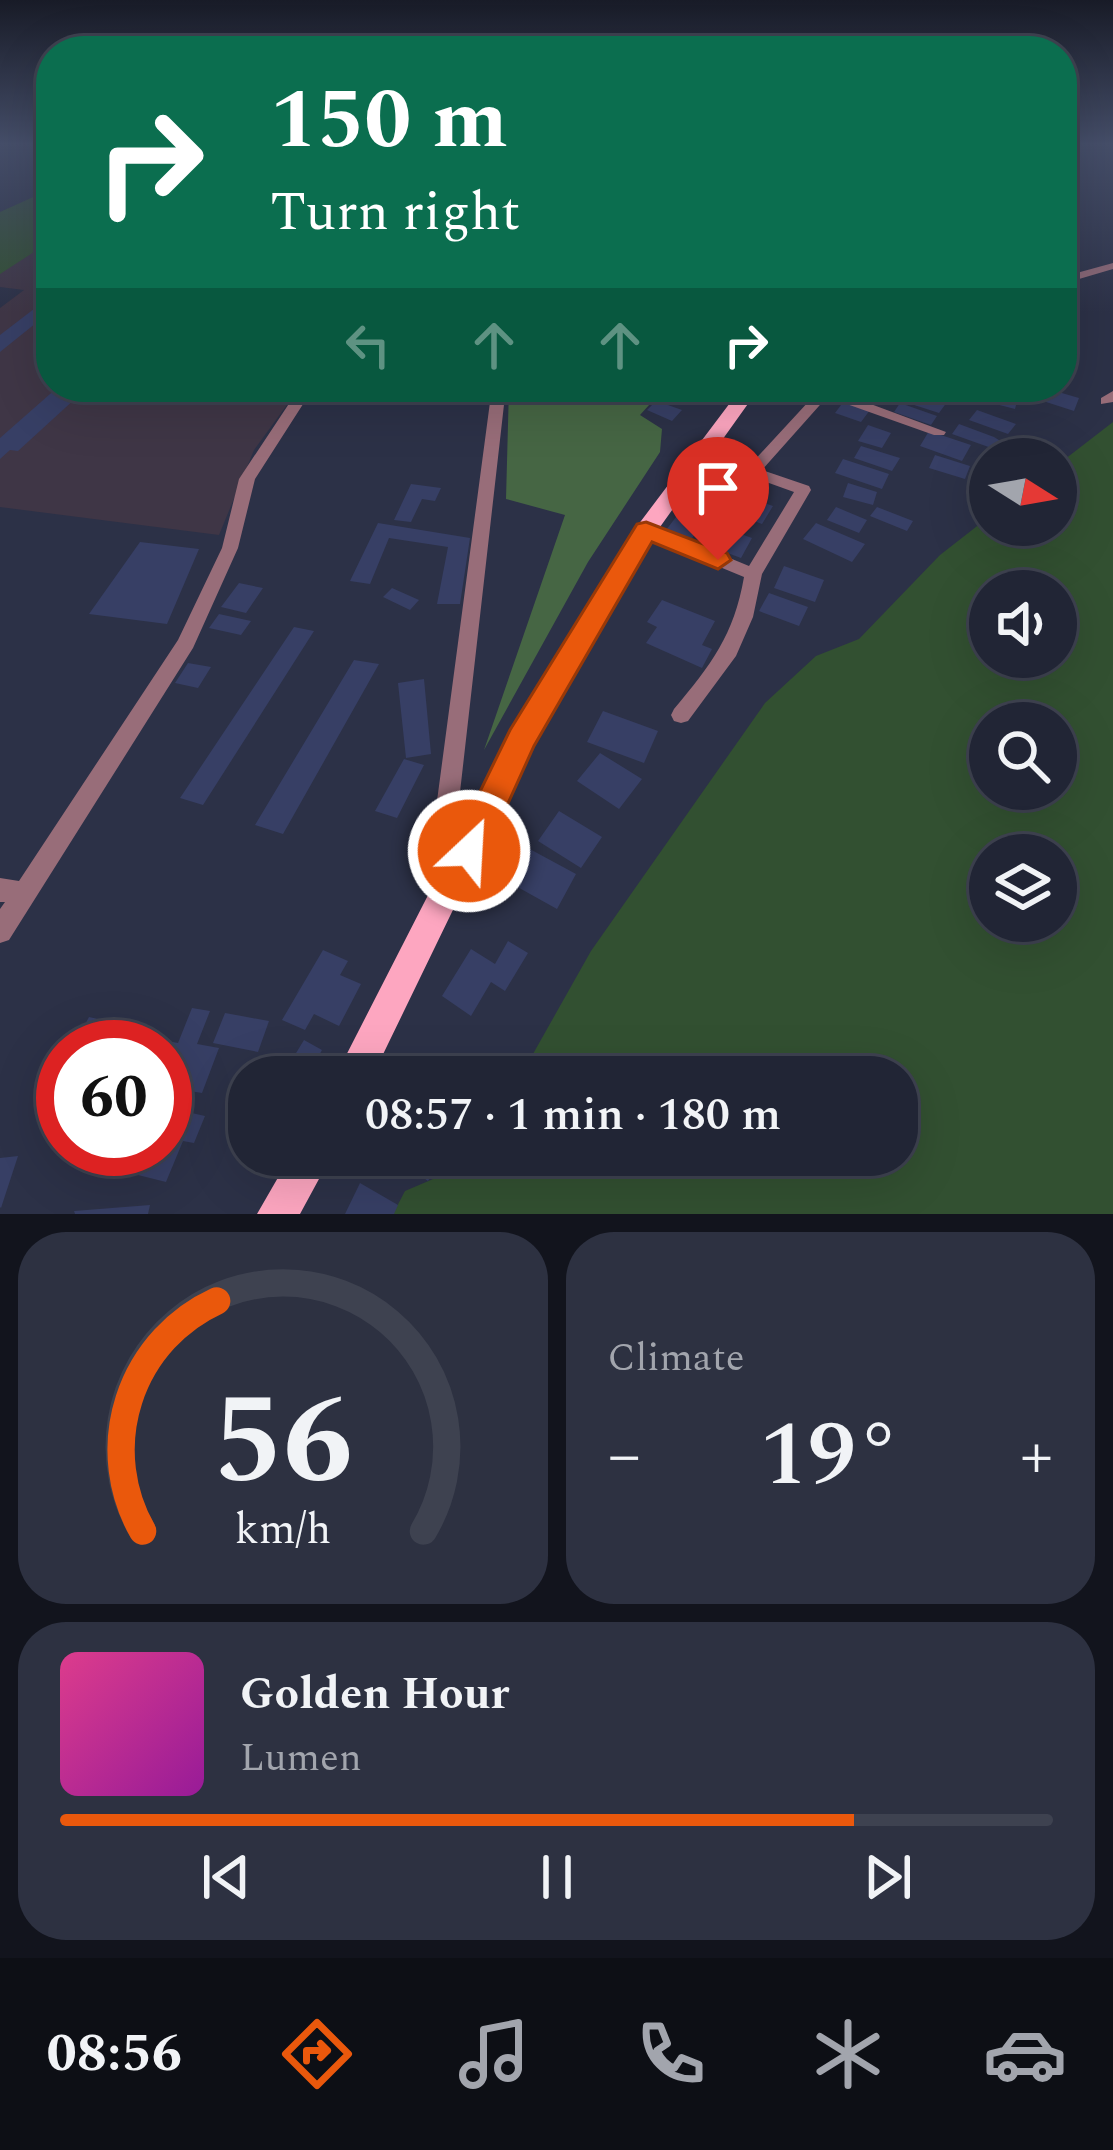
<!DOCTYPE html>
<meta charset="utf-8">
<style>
body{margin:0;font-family:Spectral,serif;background:#2d3141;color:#f1f3f6;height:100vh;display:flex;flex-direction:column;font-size:45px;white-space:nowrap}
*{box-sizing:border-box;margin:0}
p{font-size:39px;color:#a2a5ad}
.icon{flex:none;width:66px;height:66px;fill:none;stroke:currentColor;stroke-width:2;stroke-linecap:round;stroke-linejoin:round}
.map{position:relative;height:1214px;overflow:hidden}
.panel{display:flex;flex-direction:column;gap:18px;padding:18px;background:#12141d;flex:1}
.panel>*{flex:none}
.banner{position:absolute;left:36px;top:36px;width:1041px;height:366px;border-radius:48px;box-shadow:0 12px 48px #0002,0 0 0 3px #3e4250;background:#0b6e4f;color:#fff;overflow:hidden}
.needle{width:78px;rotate:101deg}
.buttons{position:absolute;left:969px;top:438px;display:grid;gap:24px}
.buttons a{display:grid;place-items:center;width:108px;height:108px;border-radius:50%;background:#212535;box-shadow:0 12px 48px #0002,0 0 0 3px #3e4250;font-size:60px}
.speed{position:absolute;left:36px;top:1020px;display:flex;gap:24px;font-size:60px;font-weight:700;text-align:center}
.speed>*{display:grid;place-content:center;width:156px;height:156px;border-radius:50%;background:#212535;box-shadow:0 12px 48px #0002,0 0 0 3px #3e4250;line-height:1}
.speed .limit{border:18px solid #d22;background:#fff;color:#111}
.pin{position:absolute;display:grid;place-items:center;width:102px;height:102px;color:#fff;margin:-123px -51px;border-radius:50% 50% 50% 0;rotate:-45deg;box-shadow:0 0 12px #0007}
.pin .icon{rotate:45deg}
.me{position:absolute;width:132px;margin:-66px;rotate:25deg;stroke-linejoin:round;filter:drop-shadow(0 0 9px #0008)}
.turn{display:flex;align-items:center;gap:42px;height:252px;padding:0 36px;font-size:54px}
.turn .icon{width:156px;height:156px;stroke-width:2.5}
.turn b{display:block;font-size:84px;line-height:102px}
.lanes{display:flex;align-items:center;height:114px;padding:0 36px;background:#0003;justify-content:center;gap:60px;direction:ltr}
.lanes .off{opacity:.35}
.big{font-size:90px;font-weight:600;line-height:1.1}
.panel .tile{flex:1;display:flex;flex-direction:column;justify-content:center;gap:18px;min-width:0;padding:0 42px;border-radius:48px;background:#2d3141}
.panel .dial{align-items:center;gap:0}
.dial svg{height:312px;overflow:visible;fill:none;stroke:#3e4250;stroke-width:7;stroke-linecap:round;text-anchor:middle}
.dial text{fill:#f1f3f6;stroke:none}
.song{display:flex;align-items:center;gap:36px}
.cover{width:144px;height:144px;border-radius:18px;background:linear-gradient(135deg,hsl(330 70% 55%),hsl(300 70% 35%))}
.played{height:12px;border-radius:6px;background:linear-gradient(90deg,#ea580c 80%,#3e4250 80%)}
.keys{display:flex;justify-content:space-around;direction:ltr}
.heat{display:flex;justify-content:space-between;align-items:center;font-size:66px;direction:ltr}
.panel .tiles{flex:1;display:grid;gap:18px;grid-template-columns:1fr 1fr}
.tile:last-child{grid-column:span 2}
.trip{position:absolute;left:228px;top:1056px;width:690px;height:120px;border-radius:48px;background:#212535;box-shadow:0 12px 48px #0002,0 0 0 3px #3e4250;font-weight:600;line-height:120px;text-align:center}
.tab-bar{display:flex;height:192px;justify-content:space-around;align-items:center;background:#0d0f15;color:#a2a5ad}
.tab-bar .icon{width:84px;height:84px}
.tab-bar .active{color:#ea580c}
.tab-bar b{font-size:54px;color:#f1f3f6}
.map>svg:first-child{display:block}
.medical{fill:#3f3646}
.green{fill:#325031;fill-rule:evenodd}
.forest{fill:#466644}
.building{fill:#373f65}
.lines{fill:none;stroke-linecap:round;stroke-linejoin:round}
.minor{fill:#986d79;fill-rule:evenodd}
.major{fill:#fda6c0;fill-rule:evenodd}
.route{fill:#ea580c;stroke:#983908;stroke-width:3}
</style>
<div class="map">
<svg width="1113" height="1214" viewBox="0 0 1113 1214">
<rect width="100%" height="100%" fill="#2c3147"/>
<!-- medical -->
<path class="medical" d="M48,240L51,387H300L254,450L219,535L0,507V308L24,290L0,287V273Z"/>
<!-- green -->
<path class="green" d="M51,189V241L0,274V212Z
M1113,422V1214H393L405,1191L473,1162L477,1155H897V1077H520L591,951L765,703L816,656L859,639L940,555L990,516V525H1056V466ZM990,591H1056V657H990ZM990,723H1056V789H990ZM990,855H1056V921H990Z"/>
<!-- forest -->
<path class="forest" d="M509,387H710L705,393L659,394L640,415L662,429L660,452L588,562L484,750L565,515L506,499Z"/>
<!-- building -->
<path class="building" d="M43,302L51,303V311L0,352V335Z
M58,387H88L18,451L10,450L0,459V438Z
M984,387L1019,394L1015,409L980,400Z
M924,389L950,398L939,413L908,403Z
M1048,389L1079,398L1074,411L1043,401Z
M658,399L665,404L682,410L672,421L647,410Z
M844,401L870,410L861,422L835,413Z
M900,403L937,416L931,425L894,412Z
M977,410L1016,424L1008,434L969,420Z
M959,424L994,437L1002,442L997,450L952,434Z
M868,425L891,433L882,448L858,441Z
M929,431L971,445L962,461L920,446Z
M861,446L900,458L892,471L854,458Z
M935,455L970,466L965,479L929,468Z
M843,459L889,474L882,489L835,473Z
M848,483L877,492L873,505L843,497Z
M411,484L441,488L435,501L422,499L411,522L394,520Z
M747,497L773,506L762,524L735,514Z
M686,504L710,513L688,544L663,534Z
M836,507L867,520L859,533L827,520Z
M877,507L913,521L907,531L870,516Z
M378,523L470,538L460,604H437L448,547L389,538L370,584L350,581Z
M816,523L865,544L852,562L803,539Z
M715,525L752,538L741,558L703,544Z
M140,542L199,549L167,624L89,614Z
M784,566L824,580L815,602L774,588Z
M239,583L263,588L246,613L221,607Z
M392,588L419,600L410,610L383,597Z
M769,593L808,607L799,626L759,611Z
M662,600L715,621L702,645L712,649L702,668L646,643L657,627L647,622Z
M219,614L251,621L241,635L209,628Z
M294,627L314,631L203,805L180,798Z
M354,660L379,664L283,834L255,825Z
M188,663L211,667L198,688L175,683Z
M424,679L431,754L406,758L398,683Z
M603,711L658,731L644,763L587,742Z
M600,753L642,779L619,809L577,781Z
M404,759L424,765L397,818L375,811Z
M559,811L602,837L581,868L538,841Z
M526,847L576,874L557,909L505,880Z
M508,941L528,953L505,991L491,982L471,1016L442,996L471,949L495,964Z
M323,950L348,961L340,975L361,984L339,1026L314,1014L305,1030L282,1020Z
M192,1008L210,1011L197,1044L219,1048L202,1093L165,1087V1047H153L156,1039L178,1043Z
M225,1013L269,1021L258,1052L213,1043Z
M89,1017L121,1024L109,1047H73Z
M132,1028L147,1030L145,1047H123Z
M304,1040L322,1050L312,1068L293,1058Z
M459,1059L505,1077H452Z
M165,1107L205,1116L194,1143L183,1141L166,1182L130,1173L141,1149H165Z
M392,1155H429L439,1162L428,1181Z
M18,1156L1,1208L0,1207V1158Z
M360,1183L398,1205L394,1214H345Z
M150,1205L148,1214H75L74,1211Z"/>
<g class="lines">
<!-- minor -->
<path class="minor" d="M1113,263V269L1062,284V277Z
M300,387H314L255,479L238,548L193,648L9,940L0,943V909L5,902H0V878L19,881L178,640L222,548L239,479Z
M492,387H506L459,801L480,851L477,859L469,862L461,859L437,801Z
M822,387H836L833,390L946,432L944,435H934L827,397L762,470L809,486L811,490L762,574L753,617L736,656L688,721L681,723L674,721L671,715L674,709C711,665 734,635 744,577L640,534L638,530L640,526H652L749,566L794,492L755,478C733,500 701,493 675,486L672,483L680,478L710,485L738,478Z
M919,387H939L972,401L970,404H960Z
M1113,391V402L1101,404V398Z"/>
<!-- major -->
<path class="major" d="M742,387H760L655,534L532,747L372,1077H335L512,731L638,525Z
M291,1155H332L300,1214H257Z"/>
</g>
<!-- sky -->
<linearGradient id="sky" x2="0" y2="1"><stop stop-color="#181b27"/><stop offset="0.46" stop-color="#454e69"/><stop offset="1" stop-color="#454e69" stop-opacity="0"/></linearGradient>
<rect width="1113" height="313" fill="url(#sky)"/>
<!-- route -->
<path class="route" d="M646,522L727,553L731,560L718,569L652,542L534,746L481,863L469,868L457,863L451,851L510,730L637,524Z"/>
</svg>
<div class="buttons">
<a><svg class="needle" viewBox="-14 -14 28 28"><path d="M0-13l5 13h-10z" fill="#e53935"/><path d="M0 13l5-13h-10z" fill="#a2a5ad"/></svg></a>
<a><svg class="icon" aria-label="sound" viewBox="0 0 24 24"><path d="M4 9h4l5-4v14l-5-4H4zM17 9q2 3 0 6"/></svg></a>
<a><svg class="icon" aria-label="search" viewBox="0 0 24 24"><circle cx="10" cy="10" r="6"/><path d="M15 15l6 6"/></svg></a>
<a><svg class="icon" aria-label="layers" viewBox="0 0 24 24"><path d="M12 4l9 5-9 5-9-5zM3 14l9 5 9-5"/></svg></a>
</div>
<div class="speed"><div class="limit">60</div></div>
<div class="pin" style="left:718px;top:560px;background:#d93025"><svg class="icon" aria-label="arrive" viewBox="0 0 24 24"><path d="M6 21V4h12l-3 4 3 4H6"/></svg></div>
<svg class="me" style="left:469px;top:851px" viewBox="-20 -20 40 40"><circle r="17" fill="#ea580c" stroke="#fff" stroke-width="3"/><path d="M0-11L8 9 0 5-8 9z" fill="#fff"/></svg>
<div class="trip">08:57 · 1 min · 180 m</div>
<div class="banner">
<div class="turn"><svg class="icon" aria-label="right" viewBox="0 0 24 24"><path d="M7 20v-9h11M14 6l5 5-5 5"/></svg><div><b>150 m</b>Turn right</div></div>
<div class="lanes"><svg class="icon off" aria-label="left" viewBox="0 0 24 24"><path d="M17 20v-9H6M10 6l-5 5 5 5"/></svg><svg class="icon off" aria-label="ahead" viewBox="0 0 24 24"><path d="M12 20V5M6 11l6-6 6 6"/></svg><svg class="icon off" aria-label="ahead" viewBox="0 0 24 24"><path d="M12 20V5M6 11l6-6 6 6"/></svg><svg class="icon" aria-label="right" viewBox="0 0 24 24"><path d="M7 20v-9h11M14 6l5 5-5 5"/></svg></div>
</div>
</div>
<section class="panel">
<div class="tiles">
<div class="tile dial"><svg viewBox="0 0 100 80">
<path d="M14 69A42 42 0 1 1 86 69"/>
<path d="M14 69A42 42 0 0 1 33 10" stroke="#ea580c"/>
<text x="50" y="56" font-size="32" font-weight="700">56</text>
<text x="50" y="72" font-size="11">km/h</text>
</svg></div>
<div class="tile"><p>Climate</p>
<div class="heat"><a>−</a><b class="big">19°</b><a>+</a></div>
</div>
<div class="tile">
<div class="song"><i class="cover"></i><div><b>Golden Hour</b><p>Lumen</p></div></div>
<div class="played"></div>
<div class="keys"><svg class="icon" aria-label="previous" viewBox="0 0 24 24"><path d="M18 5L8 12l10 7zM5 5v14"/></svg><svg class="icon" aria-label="pause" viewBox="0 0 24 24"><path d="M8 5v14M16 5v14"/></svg><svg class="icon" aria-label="next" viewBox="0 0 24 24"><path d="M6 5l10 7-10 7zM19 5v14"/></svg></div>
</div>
</div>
</section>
<nav class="tab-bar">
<b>08:56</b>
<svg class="icon active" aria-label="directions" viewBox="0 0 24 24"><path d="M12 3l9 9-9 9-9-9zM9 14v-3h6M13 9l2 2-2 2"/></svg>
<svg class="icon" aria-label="music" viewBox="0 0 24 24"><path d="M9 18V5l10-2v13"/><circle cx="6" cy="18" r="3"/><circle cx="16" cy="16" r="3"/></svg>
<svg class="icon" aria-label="phone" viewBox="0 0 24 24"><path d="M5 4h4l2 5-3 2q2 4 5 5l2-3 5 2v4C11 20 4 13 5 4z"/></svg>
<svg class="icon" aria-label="climate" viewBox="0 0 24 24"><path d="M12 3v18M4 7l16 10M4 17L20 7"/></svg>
<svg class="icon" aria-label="car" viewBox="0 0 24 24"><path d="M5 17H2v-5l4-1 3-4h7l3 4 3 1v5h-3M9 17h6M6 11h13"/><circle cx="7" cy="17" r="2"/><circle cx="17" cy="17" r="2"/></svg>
</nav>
